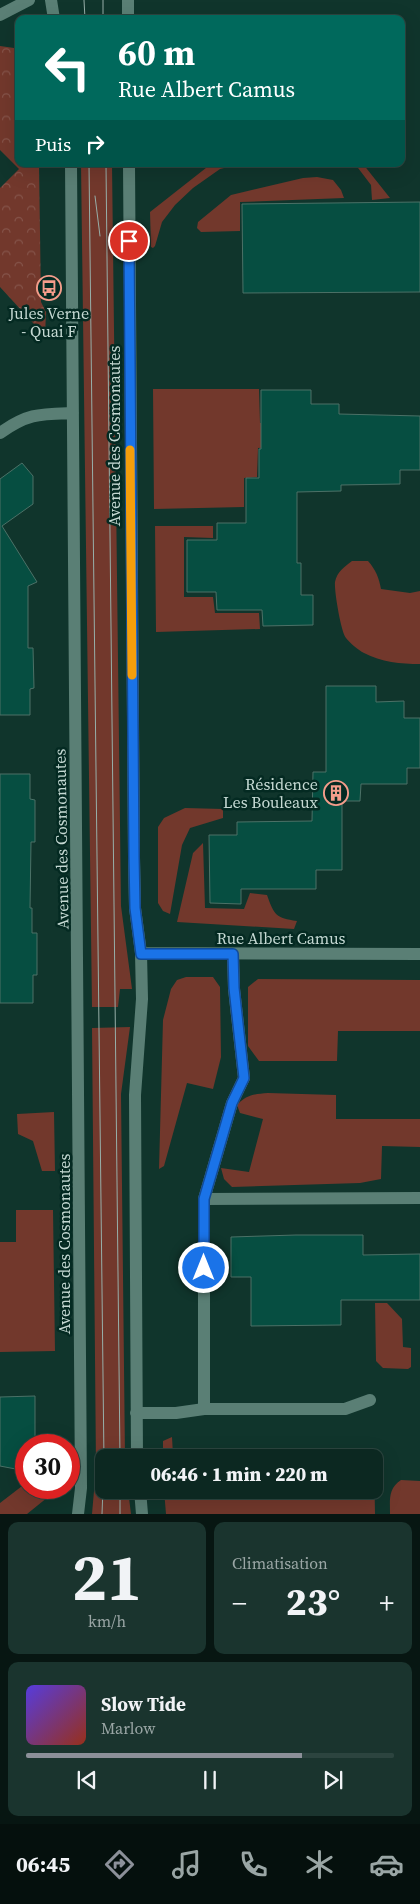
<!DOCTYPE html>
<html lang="fr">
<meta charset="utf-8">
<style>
body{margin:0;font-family:"Source Serif 4",serif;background:#1a342e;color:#f1f3f6;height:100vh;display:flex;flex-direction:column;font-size:19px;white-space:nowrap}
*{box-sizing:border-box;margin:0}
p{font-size:16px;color:#9aa6a5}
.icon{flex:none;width:28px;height:28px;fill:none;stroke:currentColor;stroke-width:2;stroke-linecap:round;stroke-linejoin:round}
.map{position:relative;height:1514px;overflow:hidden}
.details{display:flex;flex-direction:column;gap:8px;padding:8px;background:#071612;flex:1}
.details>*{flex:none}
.banner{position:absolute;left:15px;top:15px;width:390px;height:152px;border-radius:10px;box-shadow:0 5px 20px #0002,0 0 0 1px #2c443f;background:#00695c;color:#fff;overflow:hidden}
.speed{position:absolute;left:15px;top:1434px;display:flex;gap:10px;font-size:25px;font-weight:700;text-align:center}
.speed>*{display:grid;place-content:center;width:65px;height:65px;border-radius:50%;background:#0c2821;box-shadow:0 5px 20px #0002,0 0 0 1px #2c443f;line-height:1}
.speed .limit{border:8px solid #d22;background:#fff;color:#111}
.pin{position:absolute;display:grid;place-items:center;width:42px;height:42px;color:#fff;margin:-21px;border:2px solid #fff;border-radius:50%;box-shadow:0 1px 5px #0007}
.me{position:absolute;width:55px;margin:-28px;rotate:0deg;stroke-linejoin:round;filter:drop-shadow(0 0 4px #0008)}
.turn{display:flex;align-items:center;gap:18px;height:105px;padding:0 20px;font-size:22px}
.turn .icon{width:65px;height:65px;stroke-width:2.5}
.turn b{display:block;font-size:35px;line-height:42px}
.then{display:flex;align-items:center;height:48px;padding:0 20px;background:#0003;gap:10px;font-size:19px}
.big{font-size:38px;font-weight:800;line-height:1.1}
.details .widget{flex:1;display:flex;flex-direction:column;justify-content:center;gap:8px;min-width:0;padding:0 18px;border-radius:10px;background:#1a342e}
.details .dial{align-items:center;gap:0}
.dial b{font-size:65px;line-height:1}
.song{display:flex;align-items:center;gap:15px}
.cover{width:60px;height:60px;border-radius:8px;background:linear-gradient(135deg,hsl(250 70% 55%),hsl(10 70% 35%))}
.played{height:5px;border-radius:2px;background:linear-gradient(90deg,#8c9099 75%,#2c443f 75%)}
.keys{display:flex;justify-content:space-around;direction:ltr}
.heat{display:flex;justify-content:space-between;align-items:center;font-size:28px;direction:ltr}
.details .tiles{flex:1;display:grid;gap:8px;grid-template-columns:1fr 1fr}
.widget:last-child{grid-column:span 2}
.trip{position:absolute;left:95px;top:1449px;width:288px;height:50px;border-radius:10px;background:#0c2821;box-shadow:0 5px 20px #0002,0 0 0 1px #2c443f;font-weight:800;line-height:50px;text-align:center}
.tabs{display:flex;height:80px;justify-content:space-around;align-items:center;background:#05100d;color:#9aa6a5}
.tabs .icon{width:35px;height:35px}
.tabs .on{color:#8c9099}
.tabs b{font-size:22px;color:#f1f3f6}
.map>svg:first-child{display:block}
.green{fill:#72382c}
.forest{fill:url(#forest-crowns)}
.building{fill:#064e41;stroke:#4c7167}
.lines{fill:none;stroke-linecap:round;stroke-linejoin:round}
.street{stroke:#5a7f75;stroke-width:12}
.secondary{stroke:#5a7f75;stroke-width:12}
.tram{stroke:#97afa9;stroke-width:1}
.route-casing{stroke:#114b97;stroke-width:12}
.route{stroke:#1a73e8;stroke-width:9}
.slow{stroke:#f59e0b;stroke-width:9}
.labels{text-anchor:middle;stroke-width:5;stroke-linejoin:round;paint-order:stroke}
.poi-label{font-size:16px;fill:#c5d9d3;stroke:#042a22}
.street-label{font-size:16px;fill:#c5d9d3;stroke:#042a22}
</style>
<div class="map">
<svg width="420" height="1514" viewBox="0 0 420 1514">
<defs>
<pattern id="forest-crowns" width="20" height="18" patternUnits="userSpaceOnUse" patternTransform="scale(1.25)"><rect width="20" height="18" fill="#72382c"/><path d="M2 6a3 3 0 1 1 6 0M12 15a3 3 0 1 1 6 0" fill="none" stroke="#85544a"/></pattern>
</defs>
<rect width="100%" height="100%" fill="#10352c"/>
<!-- green -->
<path class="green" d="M110,14V19H80V16Z
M81,164H112L121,906L132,989H120L118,1007H92Z
M211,164H240L220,169L193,188L175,205L162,222L155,246L153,248L151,247L150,212Z
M355,164H363L390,198L372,200L371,185Z
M317,177L333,180L341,190L344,198L240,202V231L201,232L197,228L198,222L231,195L303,178Z
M153,389H259L260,423H274V447L258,448L257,477L244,478V507L154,509Z
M155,526H213V538L184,537V597H213L215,613H259L260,629L156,632Z
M352,561H368C376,570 379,578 381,589L410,593L420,591V664C401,664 381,662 364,653C358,650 350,643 346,638C341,632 334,590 335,582C337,572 344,567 352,561Z
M185,808L223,809V818L190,828L182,845L170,914L163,911L158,903V827L164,818Z
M203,843L205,908L244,909L250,893L267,895C274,915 276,918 297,921L294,929L177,922L193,853Z
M186,977H213L220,987L221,1057L213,1089L187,1083L164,1166L159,1169L163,1020L171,989L177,980Z
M258,979L420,980V1031H338L337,1061H259L248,1046V987Z
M130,1027L121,1094L125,1457L104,1458V1490H128L131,1514H92L96,1468L92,1028Z
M268,1093L336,1095V1119H420V1147L382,1146L381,1179L360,1183L232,1187L224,1179L221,1168L249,1172L263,1119L240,1113L237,1105C246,1095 254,1094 268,1093Z
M54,1112L55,1171H42L33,1141L18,1134L17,1114Z
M16,1210H53L55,1351L0,1352V1242H16Z
M375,1303H387L402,1319L403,1347L411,1348V1367L408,1369L383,1368L376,1361Z
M172,1437L173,1455L314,1457H163V1441Z
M374,1458L375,1514H166L164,1490H374Z
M401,1480L420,1481V1514H390C390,1499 388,1489 401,1480Z
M26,1483V1488H53V1493L27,1514H0V1503Z"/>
<!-- forest -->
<path class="forest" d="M0,46L14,48L19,51V164H39L41,302L46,312L45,336L0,287V188L19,169L0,150Z"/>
<!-- building -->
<path class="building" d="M420,202V292L243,293L242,204Z
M261,390H311V404H339V414L420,416V470H400V484L341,485V491L297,492V563H301V595H313V625L263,626L262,610H217L216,592H187V540H217V523H246V478H259V449H261Z
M22,463L33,476V504L2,526L37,582L28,586V648H33L34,688L30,689V715H0V479Z
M326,686H376V702L404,701V718H420V768H407V784H361L360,801H342V870H316V889H241V904L210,903L209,835H237V822L312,821L313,772H326Z
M0,774H30V799L35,800V842H31L30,908H32V933H37V975H33V1003H0Z
M296,1235H363V1255L420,1254V1300H341V1325L251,1326V1277H231V1237Z
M35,1396V1445H26V1471L0,1466V1397Z"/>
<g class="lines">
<!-- street -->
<path class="street" d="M51,0L54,19
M128,0V19
M71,164L81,1488L78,1514
M129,164L134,857L135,908L141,953L142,999L135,1095L137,1458
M0,433C28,413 40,414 73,413
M141,953L420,954
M233,954L234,989L244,1078L232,1103L204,1199V1409H345L370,1400
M204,1199L420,1198
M136,1413H176L204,1409
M140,1490L142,1514"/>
<!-- secondary -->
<path class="secondary" d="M0,15L29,0"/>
<!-- tram -->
<path class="tram" d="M84,0L85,19
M103,0V19
M89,164L104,1462L102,1514
M106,164L120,1458
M95,196L100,236
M120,1490V1514"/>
</g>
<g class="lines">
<defs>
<path id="route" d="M129,241L134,857L135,908L141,954H233L234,988L244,1078L232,1103L204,1199V1268"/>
</defs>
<!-- route casing -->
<use href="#route" class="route-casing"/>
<!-- route -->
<use href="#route" class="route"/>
<!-- slow -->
<path class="slow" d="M130,450L132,675"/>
</g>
<!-- icons -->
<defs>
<symbol id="bus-ring" viewBox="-11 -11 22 22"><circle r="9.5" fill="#042a22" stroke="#f49d8b" stroke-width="1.5"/><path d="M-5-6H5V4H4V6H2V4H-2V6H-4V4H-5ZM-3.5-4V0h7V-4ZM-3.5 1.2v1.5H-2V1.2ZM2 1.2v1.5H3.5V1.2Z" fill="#f49d8b"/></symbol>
<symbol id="building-ring" viewBox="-11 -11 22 22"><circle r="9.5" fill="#042a22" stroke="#f49d8b" stroke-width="1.5"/><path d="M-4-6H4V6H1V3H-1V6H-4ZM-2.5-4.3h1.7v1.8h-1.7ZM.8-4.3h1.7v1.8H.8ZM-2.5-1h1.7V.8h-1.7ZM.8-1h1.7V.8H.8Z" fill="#f49d8b"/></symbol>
</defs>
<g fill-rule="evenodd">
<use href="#bus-ring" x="35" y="274" width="28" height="28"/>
<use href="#building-ring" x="322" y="779" width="28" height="28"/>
</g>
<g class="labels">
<!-- poi labels -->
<g class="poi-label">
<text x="49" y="319">Jules Verne<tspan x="49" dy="18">- Quai F</tspan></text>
<text x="318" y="790" text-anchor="end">Résidence<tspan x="318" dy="18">Les Bouleaux</tspan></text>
</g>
<!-- street labels -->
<g class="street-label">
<text transform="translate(114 436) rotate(-90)" y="6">Avenue des Cosmonautes</text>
<text transform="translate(61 839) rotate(-91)" y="6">Avenue des Cosmonautes</text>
<text x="281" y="944">Rue Albert Camus</text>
<text transform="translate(64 1244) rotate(-90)" y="6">Avenue des Cosmonautes</text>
</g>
</g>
</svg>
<div class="speed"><div class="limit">30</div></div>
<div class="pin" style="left:129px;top:241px;background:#d93025"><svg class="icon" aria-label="arrive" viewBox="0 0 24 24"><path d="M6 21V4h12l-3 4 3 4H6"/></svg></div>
<svg class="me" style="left:204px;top:1268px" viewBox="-20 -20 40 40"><circle r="17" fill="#1a73e8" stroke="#fff" stroke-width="3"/><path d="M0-11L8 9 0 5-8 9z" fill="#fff"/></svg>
<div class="trip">06:46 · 1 min · 220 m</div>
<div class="banner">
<div class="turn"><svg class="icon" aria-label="left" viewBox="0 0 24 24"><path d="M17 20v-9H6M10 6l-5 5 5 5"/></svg><div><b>60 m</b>Rue Albert Camus</div></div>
<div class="then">Puis<svg class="icon" aria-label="right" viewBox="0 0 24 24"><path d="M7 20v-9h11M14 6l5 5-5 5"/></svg></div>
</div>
</div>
<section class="details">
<div class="tiles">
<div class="widget dial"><b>21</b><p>km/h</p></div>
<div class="widget"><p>Climatisation</p>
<div class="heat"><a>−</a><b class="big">23°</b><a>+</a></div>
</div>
<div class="widget">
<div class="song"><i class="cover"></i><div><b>Slow Tide</b><p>Marlow</p></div></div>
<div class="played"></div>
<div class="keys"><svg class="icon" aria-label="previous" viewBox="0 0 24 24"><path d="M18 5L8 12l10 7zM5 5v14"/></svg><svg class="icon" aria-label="pause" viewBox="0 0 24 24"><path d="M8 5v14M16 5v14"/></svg><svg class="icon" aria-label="next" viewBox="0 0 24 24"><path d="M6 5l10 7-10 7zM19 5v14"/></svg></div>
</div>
</div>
</section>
<nav class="tabs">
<b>06:45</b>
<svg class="icon on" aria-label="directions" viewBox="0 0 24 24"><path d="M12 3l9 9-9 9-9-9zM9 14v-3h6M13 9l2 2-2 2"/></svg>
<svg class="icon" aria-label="music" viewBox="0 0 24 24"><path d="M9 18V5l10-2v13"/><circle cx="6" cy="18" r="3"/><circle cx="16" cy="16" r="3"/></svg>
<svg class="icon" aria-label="phone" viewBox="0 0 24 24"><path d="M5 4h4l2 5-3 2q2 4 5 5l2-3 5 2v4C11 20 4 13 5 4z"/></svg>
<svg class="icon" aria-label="climate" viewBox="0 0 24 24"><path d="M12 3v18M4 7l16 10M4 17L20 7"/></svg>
<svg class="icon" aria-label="car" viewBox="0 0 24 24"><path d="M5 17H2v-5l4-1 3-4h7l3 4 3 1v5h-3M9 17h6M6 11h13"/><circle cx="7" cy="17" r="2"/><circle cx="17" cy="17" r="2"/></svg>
</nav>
